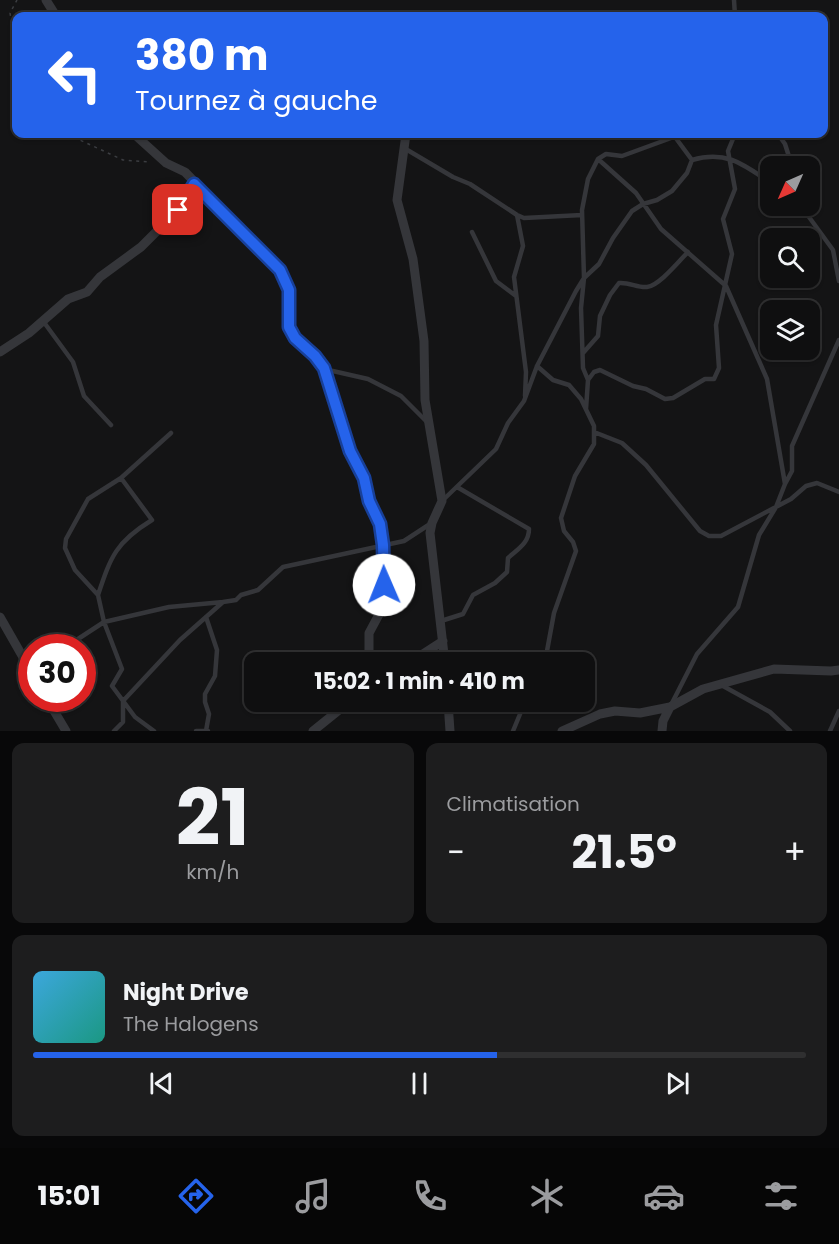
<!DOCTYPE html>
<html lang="fr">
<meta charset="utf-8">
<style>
body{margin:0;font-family:Poppins,sans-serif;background:#1d1d1e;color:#f1f3f6;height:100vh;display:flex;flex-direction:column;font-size:22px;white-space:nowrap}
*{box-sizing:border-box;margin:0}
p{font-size:20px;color:#9b9c9f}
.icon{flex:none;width:33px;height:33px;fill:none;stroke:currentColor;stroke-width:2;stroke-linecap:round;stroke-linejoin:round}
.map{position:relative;height:731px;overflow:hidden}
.drawer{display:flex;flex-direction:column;gap:12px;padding:12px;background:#080809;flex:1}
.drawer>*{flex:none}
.hud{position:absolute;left:12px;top:12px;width:816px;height:126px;border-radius:12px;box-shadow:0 2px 4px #0004,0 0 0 2px #2f2f30;background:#2563eb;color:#fff;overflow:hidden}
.needle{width:39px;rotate:225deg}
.tools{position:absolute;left:760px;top:156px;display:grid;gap:12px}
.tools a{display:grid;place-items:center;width:60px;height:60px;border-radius:12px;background:#0f0f10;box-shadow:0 2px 4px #0004,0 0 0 2px #2f2f30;font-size:30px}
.speed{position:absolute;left:18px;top:634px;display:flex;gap:12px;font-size:30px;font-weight:700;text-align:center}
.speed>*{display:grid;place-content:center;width:78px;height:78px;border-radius:50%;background:#0f0f10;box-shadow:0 2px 4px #0004,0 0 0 2px #2f2f30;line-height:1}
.speed .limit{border:9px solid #d22;background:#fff;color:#111}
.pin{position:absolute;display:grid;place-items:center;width:51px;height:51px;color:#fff;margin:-26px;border-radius:12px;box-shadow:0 3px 9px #0006}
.me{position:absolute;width:66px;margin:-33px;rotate:359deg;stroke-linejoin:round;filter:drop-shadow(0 0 4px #0008)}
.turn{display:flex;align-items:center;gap:21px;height:126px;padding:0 24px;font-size:27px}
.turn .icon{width:78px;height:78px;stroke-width:2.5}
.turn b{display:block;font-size:42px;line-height:51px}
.big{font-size:45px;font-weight:700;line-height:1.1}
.drawer .card{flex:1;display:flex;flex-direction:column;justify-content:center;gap:9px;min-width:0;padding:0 21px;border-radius:12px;background:#1d1d1e}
.drawer .dial{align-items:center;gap:0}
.dial b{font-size:78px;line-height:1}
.song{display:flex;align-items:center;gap:18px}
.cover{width:72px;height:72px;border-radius:9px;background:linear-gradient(135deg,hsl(200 70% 55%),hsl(170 70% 35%))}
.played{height:6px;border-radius:3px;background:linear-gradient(90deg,#2563eb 60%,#2f2f30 60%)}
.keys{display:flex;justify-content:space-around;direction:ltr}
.heat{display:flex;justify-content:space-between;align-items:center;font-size:33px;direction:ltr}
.drawer .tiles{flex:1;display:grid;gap:12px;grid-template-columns:1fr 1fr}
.card:last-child{grid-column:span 2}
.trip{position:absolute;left:244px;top:652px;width:351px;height:60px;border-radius:12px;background:#0f0f10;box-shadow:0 2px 4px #0004,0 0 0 2px #2f2f30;font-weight:700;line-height:60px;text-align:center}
.dock{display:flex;height:96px;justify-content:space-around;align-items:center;background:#060606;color:#9b9c9f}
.dock .icon{width:42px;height:42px}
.dock .on{color:#2563eb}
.dock b{font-size:27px;color:#f1f3f6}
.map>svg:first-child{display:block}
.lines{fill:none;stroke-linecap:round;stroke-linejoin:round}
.path{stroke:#3b3d41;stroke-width:1.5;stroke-dasharray:3 4.5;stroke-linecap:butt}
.service{stroke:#35363a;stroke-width:4.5}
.minor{stroke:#35363a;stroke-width:9}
.route-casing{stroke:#184099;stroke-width:15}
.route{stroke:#2563eb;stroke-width:10}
</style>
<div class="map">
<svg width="839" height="731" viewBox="0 0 839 731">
<rect width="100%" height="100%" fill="#141415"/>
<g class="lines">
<!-- path -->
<path class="path" d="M16,53L10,13L17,0
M67,134L123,160L150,162"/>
<!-- service -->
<path class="service" d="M734,0L735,16
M778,134L785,144L792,166
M675,137L692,160C726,150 743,164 771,183
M404,148L453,177L470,184L517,215L524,218L582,215
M598,159L636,193L661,229L726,286L767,379L785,484L776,507L759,535L738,607L697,654L671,705
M801,206L833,250L839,281
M517,215L523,246L514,277L526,372L525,396
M472,232L496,281L516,296
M43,321L73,362L84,396L111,425
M583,353L598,336L600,316L610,295L619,283C629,282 638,288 647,287C659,286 679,261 688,252
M537,366L553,380L569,385L581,399L594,426V444L575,476L561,518L564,531L573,542L576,551L554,613L547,651L542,663
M324,369L368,379L401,396L428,423
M588,380L594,372L600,370L633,386L646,389L665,399L673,398L705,379H714L719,368L716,325L732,254L723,219L735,189L728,151L735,134
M586,409L588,380L583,368L581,308L584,278L582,210L588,179L598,159L606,154L622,156L682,134
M594,432L622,443L646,465L700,531L709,536H721L791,499L806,486L817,483L839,492
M785,484L792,471V446L839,340
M442,501L496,449L508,423L524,401L537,366L576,291L584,278L599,264L613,238L632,211L643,204L657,200L672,191L687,173L692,160
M98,595C111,556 116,542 152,520L121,478
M441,621L463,614L473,595L495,583L507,572L508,558C518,549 529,543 529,529L457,487
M70,648L78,639L104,622L169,607L223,602
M723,686L770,712L790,731
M114,731L123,722V701L180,640L223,602L236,600L241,595L258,590L283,567L404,541L430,524
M154,731L135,717L112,686L122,669L104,622L98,595L75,570L65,548L66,539L88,499L121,478L171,433
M196,731H208
M206,731L209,714L205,702V694L215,676L217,650L206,617
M513,731L525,702
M830,731L839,711"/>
<!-- minor -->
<path class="minor" d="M46,0L56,16
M134,134L166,163L185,172L280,270L289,290V327L295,338L315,356L324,368L350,451L364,478L369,501L380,524L383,545L384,605L369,633V651L361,663
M406,134L397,200L413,259L424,341L425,400L442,501L432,523L430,533L445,663
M0,352L29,333L68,299L87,292L100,277L141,247L178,210L194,184
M0,617L32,673
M409,663L443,641
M47,699L66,731
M448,702L450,731
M313,731L349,702
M562,731L600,714L615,711L640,713L670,707L703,689L774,669L831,671L839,670
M662,731L663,721L670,707"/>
</g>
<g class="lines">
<defs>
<path id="route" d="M178,210L194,184L280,270L289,290V327L295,338L315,356L324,368L350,451L364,478L369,501L380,524L383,545L384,585"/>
</defs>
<!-- route casing -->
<use href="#route" class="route-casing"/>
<!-- route -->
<use href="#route" class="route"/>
</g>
</svg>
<div class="tools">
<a><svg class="needle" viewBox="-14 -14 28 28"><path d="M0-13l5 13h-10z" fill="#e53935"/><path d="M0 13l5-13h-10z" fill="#9b9c9f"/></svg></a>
<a><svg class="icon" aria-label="search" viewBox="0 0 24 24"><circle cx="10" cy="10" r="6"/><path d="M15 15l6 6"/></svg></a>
<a><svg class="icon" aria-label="layers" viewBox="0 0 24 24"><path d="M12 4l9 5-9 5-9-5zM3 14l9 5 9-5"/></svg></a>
</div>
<div class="speed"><div class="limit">30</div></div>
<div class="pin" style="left:178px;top:210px;background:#d93025"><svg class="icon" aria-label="arrive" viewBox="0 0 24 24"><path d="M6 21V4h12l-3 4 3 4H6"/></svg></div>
<svg class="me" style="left:384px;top:585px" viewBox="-20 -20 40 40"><circle r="19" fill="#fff"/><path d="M0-13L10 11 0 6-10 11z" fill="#2563eb"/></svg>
<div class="trip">15:02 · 1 min · 410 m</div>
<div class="hud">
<div class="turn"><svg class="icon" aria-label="left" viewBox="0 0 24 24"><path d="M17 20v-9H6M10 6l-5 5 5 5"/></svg><div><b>380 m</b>Tournez à gauche</div></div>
</div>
</div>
<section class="drawer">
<div class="tiles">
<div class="card dial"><b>21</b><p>km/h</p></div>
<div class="card"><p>Climatisation</p>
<div class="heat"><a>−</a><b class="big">21.5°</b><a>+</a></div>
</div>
<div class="card">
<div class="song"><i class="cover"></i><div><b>Night Drive</b><p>The Halogens</p></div></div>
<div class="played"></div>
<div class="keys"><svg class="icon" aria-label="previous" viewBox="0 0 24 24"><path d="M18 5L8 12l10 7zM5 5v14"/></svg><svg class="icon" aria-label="pause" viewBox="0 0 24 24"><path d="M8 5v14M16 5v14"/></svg><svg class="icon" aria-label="next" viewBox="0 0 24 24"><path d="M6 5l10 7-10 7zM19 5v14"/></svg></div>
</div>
</div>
</section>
<nav class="dock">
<b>15:01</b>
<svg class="icon on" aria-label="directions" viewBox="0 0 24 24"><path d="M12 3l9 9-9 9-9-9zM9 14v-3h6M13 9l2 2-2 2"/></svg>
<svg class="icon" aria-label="music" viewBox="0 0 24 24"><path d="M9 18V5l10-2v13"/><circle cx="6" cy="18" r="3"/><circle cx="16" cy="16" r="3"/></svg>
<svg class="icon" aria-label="phone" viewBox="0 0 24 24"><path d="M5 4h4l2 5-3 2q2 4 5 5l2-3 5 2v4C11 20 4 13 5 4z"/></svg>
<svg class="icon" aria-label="climate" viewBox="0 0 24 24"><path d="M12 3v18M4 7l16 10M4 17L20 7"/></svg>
<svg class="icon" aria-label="car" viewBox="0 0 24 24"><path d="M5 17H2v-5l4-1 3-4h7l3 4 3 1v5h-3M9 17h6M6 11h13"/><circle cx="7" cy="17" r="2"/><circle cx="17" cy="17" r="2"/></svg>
<svg class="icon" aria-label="filters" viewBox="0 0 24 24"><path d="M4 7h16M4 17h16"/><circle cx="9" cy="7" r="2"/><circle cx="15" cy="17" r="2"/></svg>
</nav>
